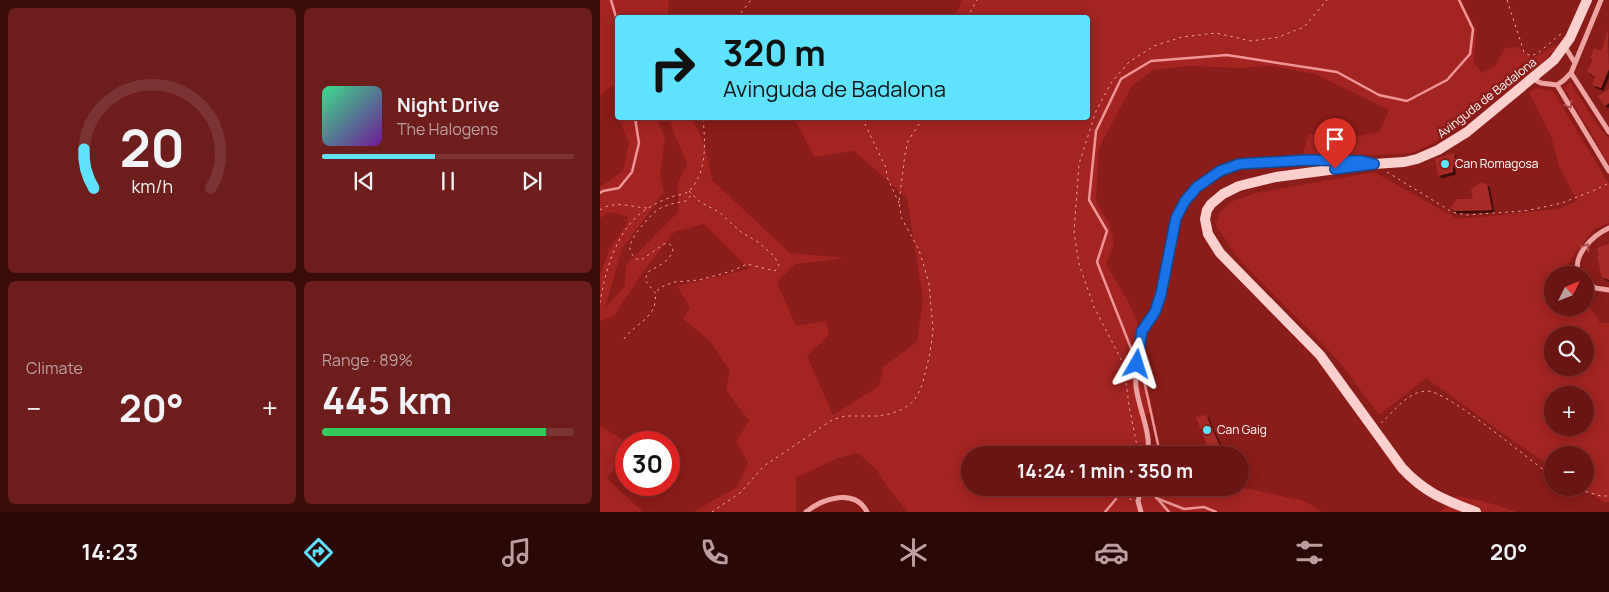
<!DOCTYPE html>
<meta charset="utf-8">
<style>
body{margin:0;font-family:Manrope,sans-serif;background:#6d1e1c;color:#f1f3f6;height:100vh;display:flex;flex-direction:column;font-size:19px;white-space:nowrap}
*{box-sizing:border-box;margin:0}
p{font-size:16px;color:#bd9fa0}
.icon{flex:none;width:28px;height:28px;fill:none;stroke:currentColor;stroke-width:2;stroke-linecap:round;stroke-linejoin:round}
.map{position:relative;flex:1;overflow:hidden}
.panel{display:flex;flex-direction:column;gap:8px;padding:8px;background:#390c0a;width:600px}
.panel>*{flex:none}
.banner{position:absolute;left:15px;top:15px;width:475px;height:105px;border-radius:5px;box-shadow:0 2px 12px #0003,0 0 0 1px #7b3433;background:#5ee2ff;color:#111;overflow:hidden}
.needle{width:32px;rotate:48deg}
.tools{position:absolute;left:944px;top:266px;display:grid;gap:10px}
.tools a{display:grid;place-items:center;width:50px;height:50px;border-radius:50%;background:#681513;box-shadow:0 2px 12px #0003,0 0 0 1px #7b3433;font-size:25px}
.speed{position:absolute;left:15px;top:431px;display:flex;gap:10px;font-size:25px;font-weight:700;text-align:center}
.speed>*{display:grid;place-content:center;width:65px;height:65px;border-radius:50%;background:#681513;box-shadow:0 2px 12px #0003,0 0 0 1px #7b3433;line-height:1}
.speed .limit{border:8px solid #d22;background:#fff;color:#111}
.pin{position:absolute;display:grid;place-items:center;width:42px;height:42px;color:#fff;margin:-51px -21px;border-radius:50% 50% 50% 0;rotate:-45deg;box-shadow:0 0 5px #0007}
.pin .icon{rotate:45deg}
.me{position:absolute;width:55px;margin:-28px;rotate:6deg;stroke-linejoin:round;filter:drop-shadow(0 0 4px #0008)}
.turn{display:flex;align-items:center;gap:18px;height:105px;padding:0 25px;font-size:22px}
.turn .icon{width:65px;height:65px;stroke-width:2.5}
.turn b{display:block;font-size:35px;line-height:42px}
.big{font-size:38px;font-weight:700;line-height:1.1}
.panel .tile{flex:1;display:flex;flex-direction:column;justify-content:center;gap:8px;min-width:0;padding:0 18px;border-radius:8px;background:#6d1e1c}
.panel .dial{align-items:center;gap:0}
.dial svg{height:130px;overflow:visible;fill:none;stroke:#7b3433;stroke-width:7;stroke-linecap:round;text-anchor:middle}
.dial text{fill:#f1f3f6;stroke:none}
.song{display:flex;align-items:center;gap:15px}
.cover{width:60px;height:60px;border-radius:8px;background:linear-gradient(135deg,hsl(150 70% 55%),hsl(280 70% 35%))}
.played{height:5px;border-radius:2px;background:linear-gradient(90deg,#5ee2ff 45%,#7b3433 45%)}
.keys{display:flex;justify-content:space-around;direction:ltr}
.heat{display:flex;justify-content:space-between;align-items:center;font-size:28px;direction:ltr}
.charge{height:8px;border-radius:4px;background:linear-gradient(90deg,#34c759 89%,#7b3433 0)}
.panel .tiles{flex:1;display:grid;gap:8px;grid-template-columns:repeat(2,1fr)}
.trip{position:absolute;left:361px;top:446px;width:288px;height:50px;border-radius:25px;background:#681513;box-shadow:0 2px 12px #0003,0 0 0 1px #7b3433;font-weight:700;line-height:50px;text-align:center}
.dock{display:flex;height:80px;justify-content:space-around;align-items:center;background:#2a0808;color:#bd9fa0}
.dock .icon{width:35px;height:35px}
.dock .current{color:#5ee2ff}
.dock b{font-size:22px;color:#f1f3f6}
main{display:flex;flex:1;min-height:0}
.map>svg:first-child{display:block}
.green{fill:#a32421;fill-rule:evenodd}
.lines{fill:none;stroke-linecap:round;stroke-linejoin:round}
.stream{stroke:#f09595;stroke-width:2.5}
.building{fill:#a82a27;filter:url(#shadow)}
.path{stroke:#eda3a2;stroke-width:1;stroke-dasharray:2.5 4;stroke-linecap:butt}
.street{stroke:#eda3a2;stroke-width:5}
.secondary{stroke:#fad0cf;stroke-width:10}
.oneway{stroke:#ad4b49}
.route-casing{stroke:#114b97;stroke-width:12}
.route{stroke:#1a73e8;stroke-width:9}
.poi-dot{fill:#5ee2ff;stroke:#8a1c19;stroke-width:2}
.labels{text-anchor:middle;stroke-width:5;stroke-linejoin:round;paint-order:stroke}
.street-label{font-size:12px;fill:#fff;stroke:#8a1c19}
.poi-label{font-size:12px;fill:#fff;stroke:#8a1c19;text-anchor:start}
</style>
<main>
<section class="panel">
<div class="tiles">
<div class="tile dial"><svg viewBox="0 0 100 80">
<path d="M14 69A42 42 0 1 1 86 69"/>
<path d="M14 69A42 42 0 0 1 8 45" stroke="#5ee2ff"/>
<text x="50" y="56" font-size="32" font-weight="700">20</text>
<text x="50" y="72" font-size="11">km/h</text>
</svg></div>
<div class="tile">
<div class="song"><i class="cover"></i><div><b>Night Drive</b><p>The Halogens</p></div></div>
<div class="played"></div>
<div class="keys"><svg class="icon" aria-label="previous" viewBox="0 0 24 24"><path d="M18 5L8 12l10 7zM5 5v14"/></svg><svg class="icon" aria-label="pause" viewBox="0 0 24 24"><path d="M8 5v14M16 5v14"/></svg><svg class="icon" aria-label="next" viewBox="0 0 24 24"><path d="M6 5l10 7-10 7zM19 5v14"/></svg></div>
</div>
<div class="tile"><p>Climate</p>
<div class="heat"><a>−</a><b class="big">20°</b><a>+</a></div>
</div>
<div class="tile"><p>Range · 89%</p><b class="big">445 km</b><div class="charge"></div></div>
</div>
</section>
<div class="map">
<svg width="1009" height="512" viewBox="0 0 1009 512">
<defs>
<filter id="shadow"><feDropShadow dx="2.5" dy="2.5" stdDeviation="0" flood-color="#0009"/></filter>
</defs>
<rect width="100%" height="100%" fill="#8a1c19"/>
<!-- green -->
<path class="green" d="M0,0H69L68,13L62,17L18,18L17,105L12,85L0,96Z
M362,0H861L876,30L874,63L882,73L895,66L905,48L917,47L933,58L962,42L938,67L908,90L864,115L857,129L832,144L812,153L776,155L703,154L709,133L736,140L779,132L789,110L715,74L672,66L639,68L590,66L553,70L532,86L499,148L496,201L510,225L514,244L506,264L528,301L537,321L545,375L553,412L545,415V455H370V488H571L582,497L631,488L640,487L705,501L722,512H308L288,488L276,469L258,453L238,458L196,478V512H93L137,487L148,463L136,441L149,421L126,390L130,371L110,341L83,319L90,307L77,286L149,269L104,224L74,232L42,273L14,316L0,321V274L11,246L26,226L28,216L9,212L0,218V187L23,171L29,143L19,118H57L65,139L60,175L64,192L22,249L5,308L25,286L26,265L79,211L77,185L87,164L68,118H92L105,145L112,180L190,253L246,258L195,264L177,282L196,326L226,321L229,335L207,356L233,415L279,386L283,367L317,342L323,300L307,198L254,151L214,157L194,118H488V18L355,17Z
M970,82L995,122L1009,139V164L964,88Z
M936,88L953,91L1009,184V223L994,229L966,266L971,275H952V308H985V299L1000,323H1009V502H1004L982,488H985V455H952V467L905,435L826,378L779,415L738,360L636,256L616,225L620,213L630,202L656,193L774,172L858,219L958,209L977,201L959,166L951,136L929,92ZM952,335H985V368H952ZM952,395H985V428H952Z
M0,426L27,442L26,455L7,478L43,512H0Z
M857,496L883,501L917,512H840Z"/>
<g class="lines">
<!-- stream -->
<path class="stream" d="M11,0L18,24
M0,193L3,191L19,188L32,172L39,143L35,118
M536,361L497,262L507,231L489,200L496,131L521,79L551,61L627,55L737,72L779,95L807,101L847,80L870,54L873,29L859,0
M538,366L543,376L559,449
M548,488L569,512
M556,498L584,509L604,507L616,512
M505,512L516,499"/>
</g>
<!-- building -->
<path class="building" d="M1008,30L1009,69L1001,88L992,85L995,77L987,71L993,60L990,58L994,48L1001,51Z
M1009,89V103L1005,106L998,96Z
M854,153L856,164L853,165V172L838,176L835,159Z
M880,183L887,184L892,210L855,211L850,208L857,199H873L871,189Z
M1009,244V280L1002,277L997,256H999L997,248Z
M606,415L619,444L623,450L620,455H613L609,451L596,417Z"/>
<g class="lines">
<!-- path -->
<path class="path" d="M907,0L924,52L931,56L938,53L962,33
M137,18L151,0
M367,18L377,0
M262,118L286,168L287,177L299,203
M787,172L852,212L866,215L924,211L944,207L962,203L995,190L1009,183
M89,191L100,202L119,212L141,232L158,242L174,256L179,265L175,271L147,264L132,271L99,280L74,282L59,288L56,294L45,280L48,272C59,265 70,262 73,249L69,243L64,244L41,260L36,259C33,256 31,253 30,249C28,239 51,214 59,209C68,204 76,203 86,201L92,194
M0,210C14,200 31,207 47,208
M0,303C5,270 18,224 50,207C58,202 66,199 74,196C79,195 86,194 89,191C91,190 92,187 94,185C107,166 105,140 103,118
M24,339C32,327 48,321 54,307C55,304 55,299 56,295
M781,423C794,412 807,392 826,391C846,389 930,461 952,476
M533,455L537,446L529,406L524,365L494,307L479,264L474,232L479,164L496,111L511,83L529,62L554,46L582,37L616,33L651,41L679,37L704,27L727,0
M524,488L527,498L532,500
M973,488L1001,496H1009
M112,512L140,493L164,466L232,420L245,416H277L290,414L303,409L314,401L320,390L324,378L330,353L333,330L329,283L319,250L301,217L299,202L305,154L308,141L323,118"/>
<!-- street -->
<path class="street" d="M965,47L975,63
M971,73L1009,132
M933,79L941,83L957,85L1009,171
M957,85L964,80L971,73L1001,0
M979,275C971,256 993,235 1009,228
M985,282L995,288L1009,290
M548,455C551,431 539,410 536,387C535,376 538,342 542,333C546,322 554,314 559,303L573,228C581,201 602,174 630,166C650,161 671,161 691,161C715,160 740,160 764,161
M541,488L538,501L541,512
M206,512C223,498 255,488 267,512"/>
<!-- secondary -->
<path class="secondary" d="M876,512C845,500 825,493 802,468L720,355L620,253L608,234L605,219L607,210L611,204L623,194L639,186L676,177L774,164L804,162L817,159L838,150L867,132L954,60L970,38L987,0"/>
</g>
<!-- one-way arrows -->
<defs><path id="oneway-chevron" d="M-2-3.5L2.5 0L-2 3.5" fill="none" stroke-width="1.6" stroke-linecap="round" stroke-linejoin="round" transform="scale(1.25)"/></defs>
<g class="oneway">
<use href="#oneway-chevron" transform="translate(969 105) rotate(59)"/>
<use href="#oneway-chevron" transform="translate(986 247) rotate(-57)"/>
</g>
<g class="lines">
<defs>
<path id="route" d="M537,364L542,331L555,312L561,294L576,218L585,201L597,187L620,171L639,164L707,160L762,161L774,164L735,169"/>
</defs>
<!-- route casing -->
<use href="#route" class="route-casing"/>
<!-- route -->
<use href="#route" class="route"/>
</g>
<!-- markers -->
<g class="poi-dot">
<circle cx="845" cy="164" r="5"/>
<circle cx="607" cy="430" r="5"/>
</g>
<g class="labels">
<!-- street labels -->
<g class="street-label">
<text transform="translate(887 98) rotate(-38)" y="4">Avinguda de Badalona</text>
</g>
<!-- poi labels -->
<g class="poi-label">
<text x="855" y="168">Can Romagosa</text>
<text x="617" y="434">Can Gaig</text>
</g>
</g>
</svg>
<div class="tools">
<a><svg class="needle" viewBox="-14 -14 28 28"><path d="M0-13l5 13h-10z" fill="#e53935"/><path d="M0 13l5-13h-10z" fill="#bd9fa0"/></svg></a>
<a><svg class="icon" aria-label="search" viewBox="0 0 24 24"><circle cx="10" cy="10" r="6"/><path d="M15 15l6 6"/></svg></a>
<a>+</a>
<a>−</a>
</div>
<div class="speed"><div class="limit">30</div></div>
<div class="pin" style="left:735px;top:169px;background:#d93025"><svg class="icon" aria-label="arrive" viewBox="0 0 24 24"><path d="M6 21V4h12l-3 4 3 4H6"/></svg></div>
<svg class="me" style="left:537px;top:364px" viewBox="-20 -20 40 40"><path d="M0-17L14 15 0 8-14 15z" fill="#1a73e8" stroke="#fff" stroke-width="4"/></svg>
<div class="trip">14:24 · 1 min · 350 m</div>
<div class="banner">
<div class="turn"><svg class="icon" aria-label="right" viewBox="0 0 24 24"><path d="M7 20v-9h11M14 6l5 5-5 5"/></svg><div><b>320 m</b>Avinguda de Badalona</div></div>
</div>
</div>
</main>
<nav class="dock">
<b>14:23</b>
<svg class="icon current" aria-label="directions" viewBox="0 0 24 24"><path d="M12 3l9 9-9 9-9-9zM9 14v-3h6M13 9l2 2-2 2"/></svg>
<svg class="icon" aria-label="music" viewBox="0 0 24 24"><path d="M9 18V5l10-2v13"/><circle cx="6" cy="18" r="3"/><circle cx="16" cy="16" r="3"/></svg>
<svg class="icon" aria-label="phone" viewBox="0 0 24 24"><path d="M5 4h4l2 5-3 2q2 4 5 5l2-3 5 2v4C11 20 4 13 5 4z"/></svg>
<svg class="icon" aria-label="climate" viewBox="0 0 24 24"><path d="M12 3v18M4 7l16 10M4 17L20 7"/></svg>
<svg class="icon" aria-label="car" viewBox="0 0 24 24"><path d="M5 17H2v-5l4-1 3-4h7l3 4 3 1v5h-3M9 17h6M6 11h13"/><circle cx="7" cy="17" r="2"/><circle cx="17" cy="17" r="2"/></svg>
<svg class="icon" aria-label="filters" viewBox="0 0 24 24"><path d="M4 7h16M4 17h16"/><circle cx="9" cy="7" r="2"/><circle cx="15" cy="17" r="2"/></svg>
<b>20°</b>
</nav>
